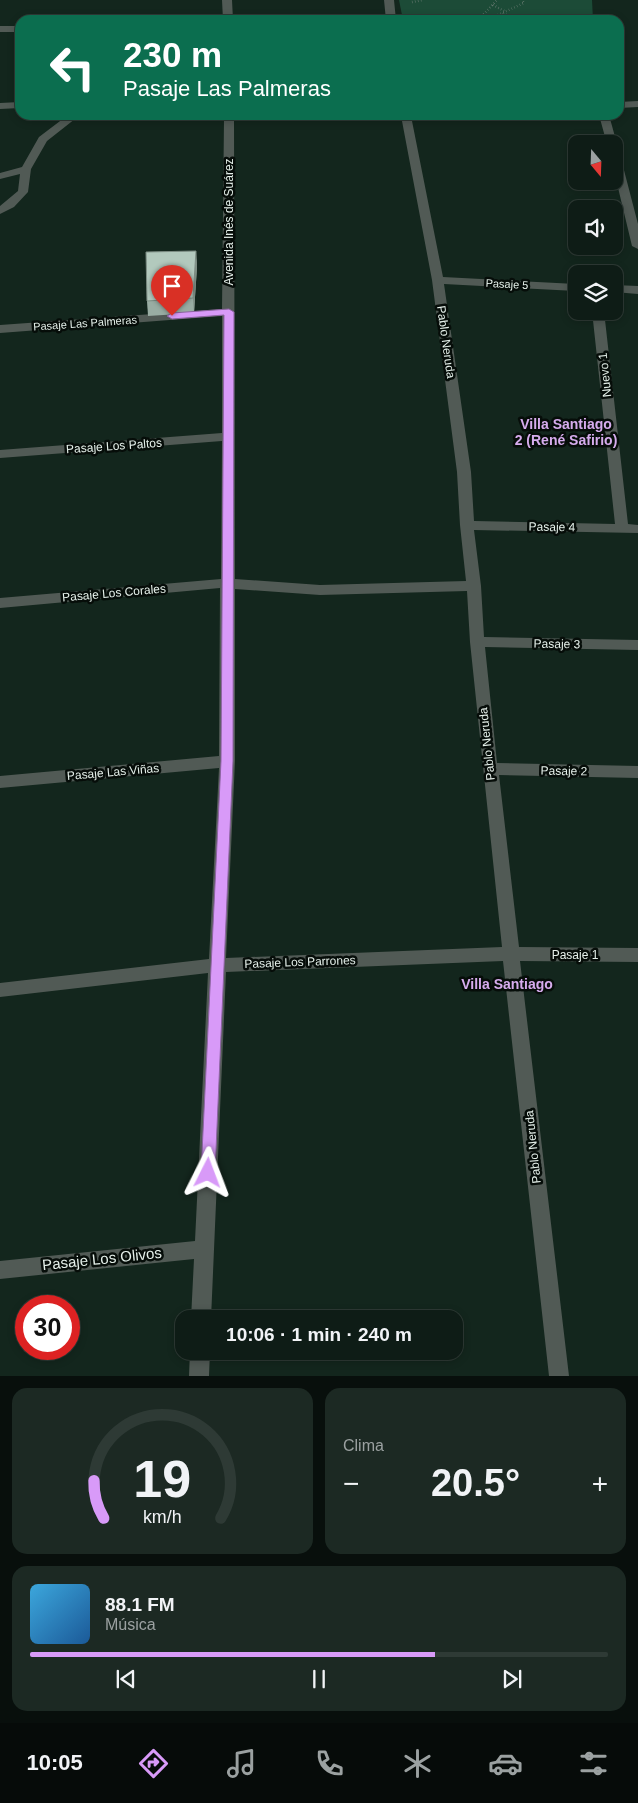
<!DOCTYPE html>
<html lang="es">
<meta charset="utf-8">
<style>
body{margin:0;font-family:Arial,sans-serif;background:#1c2923;color:#f1f3f6;height:100vh;display:flex;flex-direction:column;font-size:19px;white-space:nowrap}
*{box-sizing:border-box;margin:0}
p{font-size:16px;color:#9ba1a1}
.icon{flex:none;width:28px;height:28px;fill:none;stroke:currentColor;stroke-width:2;stroke-linecap:round;stroke-linejoin:round}
.map{position:relative;height:1376px;overflow:hidden}
.details{display:flex;flex-direction:column;gap:12px;padding:12px;background:#080f0c;flex:1}
.details>*{flex:none}
.banner{position:absolute;left:15px;top:15px;width:609px;height:105px;border-radius:15px;box-shadow:0 2px 8px #0003,0 0 0 1px #2e3a35;background:#0b6e4f;color:#fff;overflow:hidden}
.needle{width:32px;rotate:161deg}
.fabs{position:absolute;left:568px;top:135px;display:grid;gap:10px}
.fabs a{display:grid;place-items:center;width:55px;height:55px;border-radius:10px;background:#0e1c16;box-shadow:0 2px 8px #0003,0 0 0 1px #2e3a35;font-size:25px}
.speed{position:absolute;left:15px;top:1295px;display:flex;gap:10px;font-size:25px;font-weight:700;text-align:center}
.speed>*{display:grid;place-content:center;width:65px;height:65px;border-radius:50%;background:#0e1c16;box-shadow:0 2px 8px #0003,0 0 0 1px #2e3a35;line-height:1}
.speed .limit{border:8px solid #d22;background:#fff;color:#111}
.pin{position:absolute;display:grid;place-items:center;width:42px;height:42px;color:#fff;margin:-51px -21px;border-radius:50% 50% 50% 0;rotate:-45deg;box-shadow:0 0 5px #0007}
.pin .icon{rotate:45deg}
.me{position:absolute;width:55px;margin:-28px;rotate:3deg;stroke-linejoin:round;filter:drop-shadow(0 0 4px #0008)}
.turn{display:flex;align-items:center;gap:18px;height:105px;padding:0 25px;font-size:22px}
.turn .icon{width:65px;height:65px;stroke-width:2.5}
.turn b{display:block;font-size:35px;line-height:42px}
.big{font-size:38px;font-weight:600;line-height:1.1}
.details .card{flex:1;display:flex;flex-direction:column;justify-content:center;gap:8px;min-width:0;padding:0 18px;border-radius:15px;background:#1c2923}
.details .dial{align-items:center;gap:0}
.dial svg{height:130px;overflow:visible;fill:none;stroke:#2e3a35;stroke-width:7;stroke-linecap:round;text-anchor:middle}
.dial text{fill:#f1f3f6;stroke:none}
.song{display:flex;align-items:center;gap:15px}
.cover{width:60px;height:60px;border-radius:8px;background:linear-gradient(135deg,hsl(200 70% 55%),hsl(210 70% 35%))}
.played{height:5px;border-radius:2px;background:linear-gradient(90deg,#d89af8 70%,#2e3a35 70%)}
.keys{display:flex;justify-content:space-around;direction:ltr}
.heat{display:flex;justify-content:space-between;align-items:center;font-size:28px;direction:ltr}
.details .tiles{flex:1;display:grid;gap:12px;grid-template-columns:1fr 1fr}
.card:last-child{grid-column:span 2}
.trip{position:absolute;left:175px;top:1310px;width:288px;height:50px;border-radius:15px;background:#0e1c16;box-shadow:0 2px 8px #0003,0 0 0 1px #2e3a35;font-weight:600;line-height:50px;text-align:center}
.tab-bar{display:flex;height:80px;justify-content:space-around;align-items:center;background:#060b09;color:#9ba1a1}
.tab-bar .icon{width:35px;height:35px}
.tab-bar .active{color:#d89af8}
.tab-bar b{font-size:22px;color:#f1f3f6}
.map>svg:first-child{display:block}
.green{fill:#1c4b37}
.lines{fill:none;stroke-linecap:round;stroke-linejoin:round}
.path{stroke:#728179;stroke-width:2.5;stroke-dasharray:0.5 2.5;stroke-linecap:butt}
.minor{fill:#515a55;fill-rule:evenodd}
.wall{fill:#99ada3}
.shaded-wall{fill:#7d8d84}
.building{fill:#b2c9bd;stroke:#7d8d84}
.route{fill:#d89af8;stroke:#8c64a1}
.labels{text-anchor:middle;stroke-width:5;stroke-linejoin:round;paint-order:stroke}
.far-street-label{font-size:11px;fill:#e5f0ea;stroke:#060d09}
.street-label{font-size:12px;fill:#e5f0ea;stroke:#060d09}
.neighbourhood-label{font-size:14px;font-weight:bold;fill:#d6aced;stroke:#060d09}
.near-street-label{font-size:15px;fill:#e5f0ea;stroke:#060d09}
</style>
<div class="map">
<svg width="638" height="1376" viewBox="0 0 638 1376">
<rect width="100%" height="100%" fill="#13261d"/>
<!-- green -->
<path class="green" d="M399,0H592L593,20H403Z"/>
<g class="lines">
<!-- path -->
<path class="path" d="M412,2L423,0
M493,5L506,12
M503,13L515,20
M484,20L483,15L497,0
M487,20L524,3L522,0"/>
<!-- minor -->
<path class="minor" d="M222,0H232L233,20H223Z
M384,0H394L396,20H386Z
M0,26H20V32H0Z
M638,101V107L619,108V102Z
M20,102V108L0,109V103Z
M68,115H80L47,141L31,169L28,192L14,207L0,214V206L18,191L20,174L0,179V173L22,167L39,137Z
M162,115H459L454,118L412,121L443,277L576,284V291L444,284L471,472L474,521L615,524L592,311H604L628,524L638,525V533L474,530L481,586L484,637L638,640V650L485,647L497,763L638,766V778L499,775L519,947L638,948V962L520,961L569,1376H549L503,961L226,972L211,1319H191L194,1259L0,1279V1261L195,1241L208,973L0,997V983L209,959L219,768L0,788V776L219,756L220,588L0,608V598L221,579L222,441L0,458V450L222,433V316L0,333V325L222,309L224,119L167,118ZM234,119L402,121L432,280L457,472L460,525L466,581L320,585L235,579ZM235,589L320,595L467,591L470,642L502,947L226,958L235,761Z
M599,115H609L617,144L616,146L614,147V144H607Z
M614,148L619,151L638,224V249L632,246L614,171Z
M614,285L638,286V294L614,292Z
M190,1351H210L209,1376H189Z"/>
</g>
<!-- wall -->
<path class="wall" d="M196,251L197,266L194,313L148,316L147,301Z"/>
<!-- shaded-wall -->
<path class="shaded-wall" d="M196,251L197,266L194,313L193,298Z"/>
<!-- building -->
<path class="building" d="M196,251L193,298L147,301L146,252Z"/>
<!-- route -->
<path class="route" d="M229,309L234,312L233,761L215,1173L213,1178L208,1180L203,1178L201,1173L221,761L224,315L172,319L167,316L172,313Z"/>
<g class="labels">
<!-- far-street labels -->
<g class="far-street-label">
<text transform="translate(507 284) rotate(3)" y="4">Pasaje 5</text>
<text transform="translate(85 323) rotate(-4)" y="4">Pasaje Las Palmeras</text>
</g>
<!-- street labels -->
<g class="street-label">
<text transform="translate(229 222) rotate(-90)" y="4">Avenida Inés de Suárez</text>
<text transform="translate(446 342) rotate(82)" y="4">Pablo Neruda</text>
<text transform="translate(605 375) rotate(-96)" y="4">Nuevo 1</text>
<text transform="translate(114 446) rotate(-4)" y="4">Pasaje Los Paltos</text>
<text transform="translate(552 527) rotate(1)" y="4">Pasaje 4</text>
<text transform="translate(114 593) rotate(-5)" y="4">Pasaje Los Corales</text>
<text transform="translate(557 644) rotate(1)" y="4">Pasaje 3</text>
<text transform="translate(487 744) rotate(-96)" y="4">Pablo Neruda</text>
<text transform="translate(564 771) rotate(1)" y="4">Pasaje 2</text>
<text transform="translate(113 772) rotate(-5)" y="4">Pasaje Las Viñas</text>
<text x="575" y="959">Pasaje 1</text>
<text transform="translate(300 962) rotate(-2)" y="4">Pasaje Los Parrones</text>
<text transform="translate(533 1147) rotate(-96)" y="4">Pablo Neruda</text>
</g>
<!-- neighbourhood labels -->
<g class="neighbourhood-label">
<text x="566" y="429">Villa Santiago<tspan x="566" dy="16">2 (René Safirio)</tspan></text>
<text x="507" y="989">Villa Santiago</text>
</g>
<!-- near-street labels -->
<g class="near-street-label">
<text transform="translate(102 1259) rotate(-6)" y="5">Pasaje Los Olivos</text>
</g>
</g>
</svg>
<div class="fabs">
<a><svg class="needle" viewBox="-14 -14 28 28"><path d="M0-13l5 13h-10z" fill="#e53935"/><path d="M0 13l5-13h-10z" fill="#9ba1a1"/></svg></a>
<a><svg class="icon" aria-label="sound" viewBox="0 0 24 24"><path d="M4 9h4l5-4v14l-5-4H4zM17 9q2 3 0 6"/></svg></a>
<a><svg class="icon" aria-label="layers" viewBox="0 0 24 24"><path d="M12 4l9 5-9 5-9-5zM3 14l9 5 9-5"/></svg></a>
</div>
<div class="speed"><div class="limit">30</div></div>
<div class="pin" style="left:172px;top:316px;background:#d93025"><svg class="icon" aria-label="arrive" viewBox="0 0 24 24"><path d="M6 21V4h12l-3 4 3 4H6"/></svg></div>
<svg class="me" style="left:208px;top:1173px" viewBox="-20 -20 40 40"><path d="M0-17L14 15 0 8-14 15z" fill="#d89af8" stroke="#fff" stroke-width="4"/></svg>
<div class="trip">10:06 · 1 min · 240 m</div>
<div class="banner">
<div class="turn"><svg class="icon" aria-label="left" viewBox="0 0 24 24"><path d="M17 20v-9H6M10 6l-5 5 5 5"/></svg><div><b>230 m</b>Pasaje Las Palmeras</div></div>
</div>
</div>
<section class="details">
<div class="tiles">
<div class="card dial"><svg viewBox="0 0 100 80">
<path d="M14 69A42 42 0 1 1 86 69"/>
<path d="M14 69A42 42 0 0 1 8 46" stroke="#d89af8"/>
<text x="50" y="56" font-size="32" font-weight="700">19</text>
<text x="50" y="72" font-size="11">km/h</text>
</svg></div>
<div class="card"><p>Clima</p>
<div class="heat"><a>−</a><b class="big">20.5°</b><a>+</a></div>
</div>
<div class="card">
<div class="song"><i class="cover"></i><div><b>88.1 FM</b><p>Música</p></div></div>
<div class="played"></div>
<div class="keys"><svg class="icon" aria-label="previous" viewBox="0 0 24 24"><path d="M18 5L8 12l10 7zM5 5v14"/></svg><svg class="icon" aria-label="pause" viewBox="0 0 24 24"><path d="M8 5v14M16 5v14"/></svg><svg class="icon" aria-label="next" viewBox="0 0 24 24"><path d="M6 5l10 7-10 7zM19 5v14"/></svg></div>
</div>
</div>
</section>
<nav class="tab-bar">
<b>10:05</b>
<svg class="icon active" aria-label="directions" viewBox="0 0 24 24"><path d="M12 3l9 9-9 9-9-9zM9 14v-3h6M13 9l2 2-2 2"/></svg>
<svg class="icon" aria-label="music" viewBox="0 0 24 24"><path d="M9 18V5l10-2v13"/><circle cx="6" cy="18" r="3"/><circle cx="16" cy="16" r="3"/></svg>
<svg class="icon" aria-label="phone" viewBox="0 0 24 24"><path d="M5 4h4l2 5-3 2q2 4 5 5l2-3 5 2v4C11 20 4 13 5 4z"/></svg>
<svg class="icon" aria-label="climate" viewBox="0 0 24 24"><path d="M12 3v18M4 7l16 10M4 17L20 7"/></svg>
<svg class="icon" aria-label="car" viewBox="0 0 24 24"><path d="M5 17H2v-5l4-1 3-4h7l3 4 3 1v5h-3M9 17h6M6 11h13"/><circle cx="7" cy="17" r="2"/><circle cx="17" cy="17" r="2"/></svg>
<svg class="icon" aria-label="filters" viewBox="0 0 24 24"><path d="M4 7h16M4 17h16"/><circle cx="9" cy="7" r="2"/><circle cx="15" cy="17" r="2"/></svg>
</nav>
